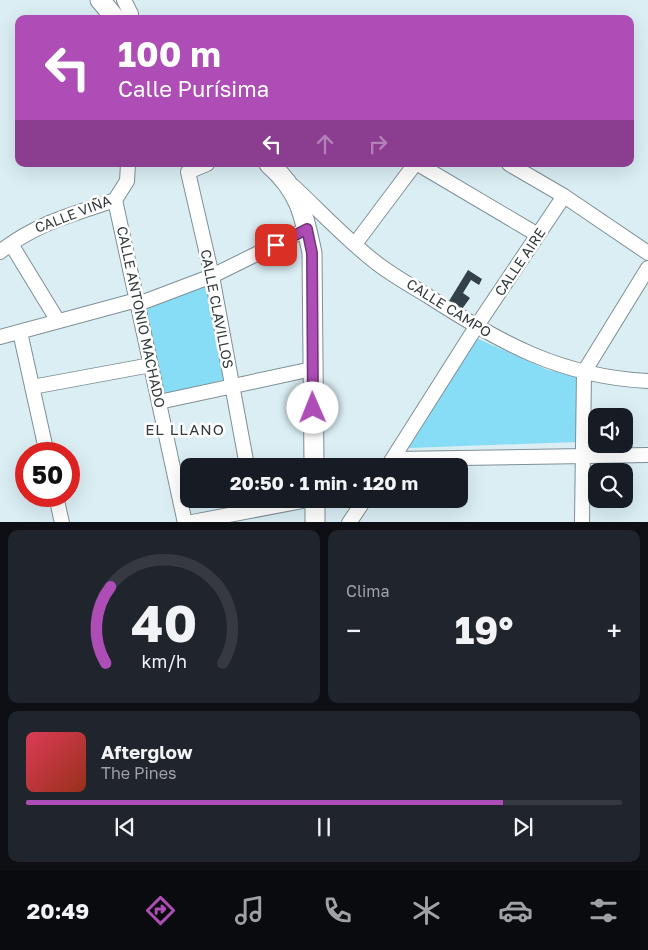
<!DOCTYPE html>
<html lang="es">
<meta charset="utf-8">
<style>
body{margin:0;font-family:"Golos Text",sans-serif;background:#20242c;color:#f1f3f6;height:100vh;display:flex;flex-direction:column;font-size:19px;white-space:nowrap}
*{box-sizing:border-box;margin:0}
p{font-size:16px;color:#9ea1a6}
.icon{flex:none;width:28px;height:28px;fill:none;stroke:currentColor;stroke-width:2;stroke-linecap:round;stroke-linejoin:round}
.map{position:relative;height:522px;overflow:hidden}
.details{display:flex;flex-direction:column;gap:8px;padding:8px;background:#0d0f14;flex:1}
.details>*{flex:none}
.hud{position:absolute;left:15px;top:15px;width:619px;height:152px;border-radius:10px;box-shadow:0 5px 20px #0002;background:#ae4db5;color:#fff;overflow:hidden}
.controls{position:absolute;left:588px;top:408px;display:grid;gap:10px}
.controls a{display:grid;place-items:center;width:45px;height:45px;border-radius:10px;background:#171b24;box-shadow:0 5px 20px #0002;font-size:25px}
.speed{position:absolute;left:15px;top:442px;display:flex;gap:10px;font-size:25px;font-weight:700;text-align:center}
.speed>*{display:grid;place-content:center;width:65px;height:65px;border-radius:50%;background:#171b24;box-shadow:0 5px 20px #0002;line-height:1}
.speed .limit{border:8px solid #d22;background:#fff;color:#111}
.pin{position:absolute;display:grid;place-items:center;width:42px;height:42px;color:#fff;margin:-21px;border-radius:10px;box-shadow:0 2px 8px #0006}
.me{position:absolute;width:55px;margin:-28px;rotate:359deg;stroke-linejoin:round;filter:drop-shadow(0 0 4px #0008)}
.turn{display:flex;align-items:center;gap:18px;height:105px;padding:0 20px;font-size:22px}
.turn .icon{width:65px;height:65px;stroke-width:2.5}
.turn b{display:block;font-size:35px;line-height:42px}
.lanes{display:flex;align-items:center;height:48px;padding:0 20px;background:#0003;justify-content:center;gap:25px;direction:ltr}
.lanes .off{opacity:.35}
.big{font-size:38px;font-weight:700;line-height:1.1}
.details .widget{flex:1;display:flex;flex-direction:column;justify-content:center;gap:8px;min-width:0;padding:0 18px;border-radius:10px;background:#20242c}
.details .dial{align-items:center;gap:0}
.dial svg{height:130px;overflow:visible;fill:none;stroke:#363941;stroke-width:7;stroke-linecap:round;text-anchor:middle}
.dial text{fill:#f1f3f6;stroke:none}
.song{display:flex;align-items:center;gap:15px}
.cover{width:60px;height:60px;border-radius:8px;background:linear-gradient(135deg,hsl(350 70% 55%),hsl(10 70% 35%))}
.played{height:5px;border-radius:2px;background:linear-gradient(90deg,#ae4db5 80%,#363941 80%)}
.keys{display:flex;justify-content:space-around;direction:ltr}
.heat{display:flex;justify-content:space-between;align-items:center;font-size:28px;direction:ltr}
.details .tiles{flex:1;display:grid;gap:8px;grid-template-columns:1fr 1fr}
.widget:last-child{grid-column:span 2}
.trip{position:absolute;left:180px;top:458px;width:288px;height:50px;border-radius:10px;background:#171b24;box-shadow:0 5px 20px #0002;font-weight:700;line-height:50px;text-align:center}
.menu{display:flex;height:80px;justify-content:space-around;align-items:center;background:#090b0e;color:#9ea1a6}
.menu .icon{width:35px;height:35px}
.menu .active{color:#ae4db5}
.menu b{font-size:22px;color:#f1f3f6}
.map>svg:first-child{display:block}
.green{fill:#87dcf6}
.building{fill:#34414a}
.lines{fill:none;stroke-linecap:round;stroke-linejoin:round}
.minor-casing{stroke:#7e9096;stroke-width:16}
.secondary-casing{stroke:#7e9096;stroke-width:21}
.minor{stroke:#fff;stroke-width:14}
.secondary{stroke:#fff;stroke-width:19}
.route-casing{stroke:#713276;stroke-width:12}
.route{stroke:#ae4db5;stroke-width:9}
.labels{text-anchor:middle;stroke-width:5;stroke-linejoin:round;paint-order:stroke}
.street-label{font-size:14px;fill:#323a3c;stroke:#fff}
.neighbourhood-label{font-size:15px;letter-spacing:1px;fill:#323a3c;stroke:#fff}
</style>
<div class="map">
<svg width="648" height="523" viewBox="0 0 648 523">
<rect width="100%" height="100%" fill="#daeef4"/>
<!-- green -->
<path class="green" d="M209,284L227,379L165,394L142,307Z
M476,338L548,370L576,376V442L409,448Z"/>
<!-- building -->
<path class="building" d="M468,270L482,279L479,285L471,280L463,293L470,298L462,309L449,301Z"/>
<g class="lines">
<defs>
<path id="minor" d="M124,0L131,14L130,19
M207,164L188,172L212,276L247,466
M418,164L538,235
M509,164L564,196L648,253
M293,186C320,211 345,238 374,261C390,274 410,285 428,296C499,342 561,377 648,381
M115,200L185,523
M11,244L58,321
M355,244L415,164
M0,252C36,223 72,215 115,200L127,181L128,164
M138,304L212,276L307,229
M20,332L47,454
M0,337L137,300
M32,387L151,365
M159,402L312,369
M393,459L648,455
M388,466L476,327L564,196
M56,496L62,523
M187,523L313,499
M349,523L365,499
M582,523L584,372L648,268"/>
<path id="secondary" d="M100,0L116,19
M269,164C300,191 304,215 312,253L314,466
M315,499V523"/>
</defs>
<!-- minor casing -->
<use href="#minor" class="minor-casing"/>
<!-- secondary casing -->
<use href="#secondary" class="secondary-casing"/>
<!-- minor -->
<use href="#minor" class="minor"/>
<!-- secondary -->
<use href="#secondary" class="secondary"/>
</g>
<g class="lines">
<defs>
<path id="route" d="M276,245L307,229L312,253L313,408"/>
</defs>
<!-- route casing -->
<use href="#route" class="route-casing"/>
<!-- route -->
<use href="#route" class="route"/>
</g>
<g class="labels">
<!-- street labels -->
<g class="street-label">
<text transform="translate(73 214) rotate(-21)" y="5">CALLE VIÑA</text>
<text transform="translate(520 262) rotate(-56)" y="5">CALLE AIRE</text>
<text transform="translate(449 308) rotate(32)" y="5">CALLE CAMPO</text>
<text transform="translate(217 309) rotate(79)" y="5">CALLE CLAVILLOS</text>
<text transform="translate(141 317) rotate(78)" y="5">CALLE ANTONIO MACHADO</text>
</g>
<!-- neighbourhood labels -->
<g class="neighbourhood-label">
<text x="185" y="435">EL LLANO</text>
</g>
</g>
</svg>
<div class="controls">
<a><svg class="icon" aria-label="sound" viewBox="0 0 24 24"><path d="M4 9h4l5-4v14l-5-4H4zM17 9q2 3 0 6"/></svg></a>
<a><svg class="icon" aria-label="search" viewBox="0 0 24 24"><circle cx="10" cy="10" r="6"/><path d="M15 15l6 6"/></svg></a>
</div>
<div class="speed"><div class="limit">50</div></div>
<div class="pin" style="left:276px;top:245px;background:#d93025"><svg class="icon" aria-label="arrive" viewBox="0 0 24 24"><path d="M6 21V4h12l-3 4 3 4H6"/></svg></div>
<svg class="me" style="left:313px;top:408px" viewBox="-20 -20 40 40"><circle r="19" fill="#fff"/><path d="M0-13L10 11 0 6-10 11z" fill="#ae4db5"/></svg>
<div class="trip">20:50 · 1 min · 120 m</div>
<div class="hud">
<div class="turn"><svg class="icon" aria-label="left" viewBox="0 0 24 24"><path d="M17 20v-9H6M10 6l-5 5 5 5"/></svg><div><b>100 m</b>Calle Purísima</div></div>
<div class="lanes"><svg class="icon" aria-label="left" viewBox="0 0 24 24"><path d="M17 20v-9H6M10 6l-5 5 5 5"/></svg><svg class="icon off" aria-label="ahead" viewBox="0 0 24 24"><path d="M12 20V5M6 11l6-6 6 6"/></svg><svg class="icon off" aria-label="right" viewBox="0 0 24 24"><path d="M7 20v-9h11M14 6l5 5-5 5"/></svg></div>
</div>
</div>
<section class="details">
<div class="tiles">
<div class="widget dial"><svg viewBox="0 0 100 80">
<path d="M14 69A42 42 0 1 1 86 69"/>
<path d="M14 69A42 42 0 0 1 17 22" stroke="#ae4db5"/>
<text x="50" y="56" font-size="32" font-weight="700">40</text>
<text x="50" y="72" font-size="11">km/h</text>
</svg></div>
<div class="widget"><p>Clima</p>
<div class="heat"><a>−</a><b class="big">19°</b><a>+</a></div>
</div>
<div class="widget">
<div class="song"><i class="cover"></i><div><b>Afterglow</b><p>The Pines</p></div></div>
<div class="played"></div>
<div class="keys"><svg class="icon" aria-label="previous" viewBox="0 0 24 24"><path d="M18 5L8 12l10 7zM5 5v14"/></svg><svg class="icon" aria-label="pause" viewBox="0 0 24 24"><path d="M8 5v14M16 5v14"/></svg><svg class="icon" aria-label="next" viewBox="0 0 24 24"><path d="M6 5l10 7-10 7zM19 5v14"/></svg></div>
</div>
</div>
</section>
<nav class="menu">
<b>20:49</b>
<svg class="icon active" aria-label="directions" viewBox="0 0 24 24"><path d="M12 3l9 9-9 9-9-9zM9 14v-3h6M13 9l2 2-2 2"/></svg>
<svg class="icon" aria-label="music" viewBox="0 0 24 24"><path d="M9 18V5l10-2v13"/><circle cx="6" cy="18" r="3"/><circle cx="16" cy="16" r="3"/></svg>
<svg class="icon" aria-label="phone" viewBox="0 0 24 24"><path d="M5 4h4l2 5-3 2q2 4 5 5l2-3 5 2v4C11 20 4 13 5 4z"/></svg>
<svg class="icon" aria-label="climate" viewBox="0 0 24 24"><path d="M12 3v18M4 7l16 10M4 17L20 7"/></svg>
<svg class="icon" aria-label="car" viewBox="0 0 24 24"><path d="M5 17H2v-5l4-1 3-4h7l3 4 3 1v5h-3M9 17h6M6 11h13"/><circle cx="7" cy="17" r="2"/><circle cx="17" cy="17" r="2"/></svg>
<svg class="icon" aria-label="filters" viewBox="0 0 24 24"><path d="M4 7h16M4 17h16"/><circle cx="9" cy="7" r="2"/><circle cx="15" cy="17" r="2"/></svg>
</nav>
